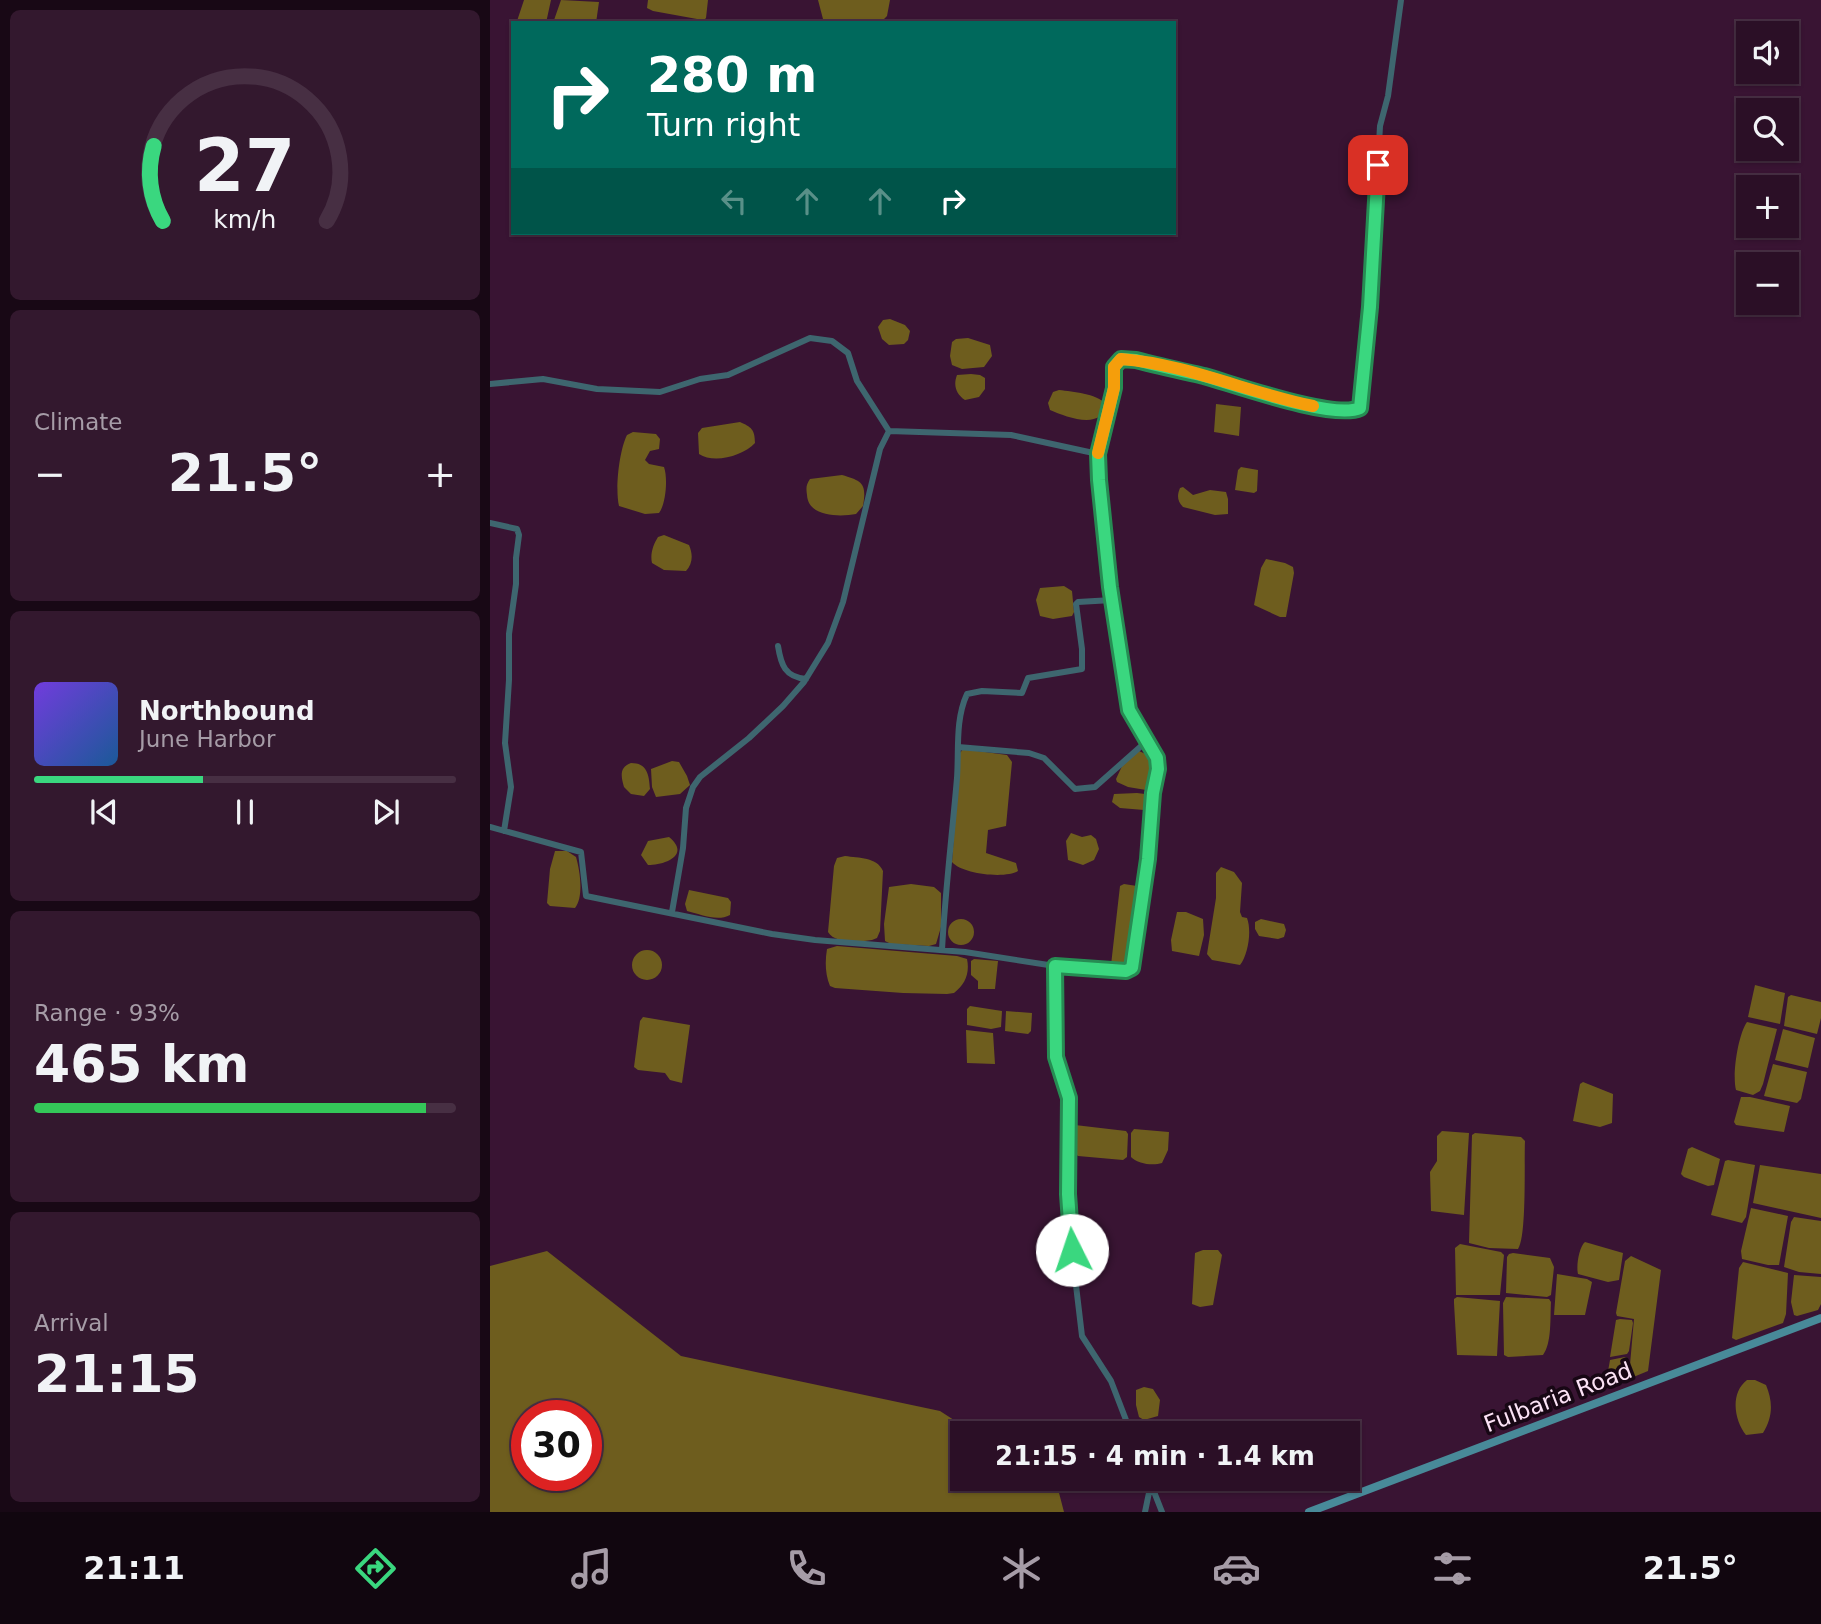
<!DOCTYPE html>
<meta charset="utf-8">
<style>
body{margin:0;font-family:"DejaVu Sans",sans-serif;background:#33182e;color:#f1f3f6;height:100vh;display:flex;flex-direction:column;font-size:26px;white-space:nowrap}
*{box-sizing:border-box;margin:0}
p{font-size:23px;color:#a69ca7}
.icon{flex:none;width:38px;height:38px;fill:none;stroke:currentColor;stroke-width:2;stroke-linecap:round;stroke-linejoin:round}
.map{position:relative;flex:1;overflow:hidden}
.sheet{display:flex;flex-direction:column;gap:10px;padding:10px;background:#180815;width:490px}
.sheet>*{flex:none}
.banner{position:absolute;left:21px;top:21px;width:665px;height:214px;border-radius:0px;box-shadow:0 2px 5px #0004,0 0 0 2px #472f43;background:#00695c;color:#fff;overflow:hidden}
.controls{position:absolute;left:1246px;top:21px;display:grid;gap:14px}
.controls a{display:grid;place-items:center;width:63px;height:63px;border-radius:0px;background:#2b0f26;box-shadow:0 2px 5px #0004,0 0 0 2px #472f43;font-size:35px}
.speed{position:absolute;left:21px;top:1400px;display:flex;gap:14px;font-size:35px;font-weight:700;text-align:center}
.speed>*{display:grid;place-content:center;width:91px;height:91px;border-radius:50%;background:#2b0f26;box-shadow:0 2px 5px #0004,0 0 0 2px #472f43;line-height:1}
.speed .limit{border:10px solid #d22;background:#fff;color:#111}
.pin{position:absolute;display:grid;place-items:center;width:60px;height:60px;color:#fff;margin:-30px;border-radius:14px;box-shadow:0 4px 10px #0006}
.me{position:absolute;width:77px;margin:-38px;rotate:356deg;stroke-linejoin:round;filter:drop-shadow(0 0 5px #0008)}
.turn{display:flex;align-items:center;gap:24px;height:147px;padding:0 21px;font-size:32px}
.turn .icon{width:91px;height:91px;stroke-width:2.5}
.turn b{display:block;font-size:49px;line-height:60px}
.lanes{display:flex;align-items:center;height:66px;padding:0 21px;background:#0003;justify-content:center;gap:35px;direction:ltr}
.lanes .off{opacity:.35}
.big{font-size:52px;font-weight:700;line-height:1.1}
.sheet .tile{flex:1;display:flex;flex-direction:column;justify-content:center;gap:10px;min-width:0;padding:0 24px;border-radius:10px;background:#33182e}
.sheet .dial{align-items:center;gap:0}
.dial svg{height:182px;overflow:visible;fill:none;stroke:#472f43;stroke-width:7;stroke-linecap:round;text-anchor:middle}
.dial text{fill:#f1f3f6;stroke:none}
.song{display:flex;align-items:center;gap:21px}
.cover{width:84px;height:84px;border-radius:10px;background:linear-gradient(135deg,hsl(260 70% 55%),hsl(210 70% 35%))}
.played{height:7px;border-radius:4px;background:linear-gradient(90deg,#3ad77f 40%,#472f43 40%)}
.keys{display:flex;justify-content:space-around;direction:ltr}
.heat{display:flex;justify-content:space-between;align-items:center;font-size:38px;direction:ltr}
.charge{height:10px;border-radius:5px;background:linear-gradient(90deg,#34c759 93%,#472f43 0)}
.trip{position:absolute;left:460px;top:1421px;width:410px;height:70px;border-radius:0px;background:#2b0f26;box-shadow:0 2px 5px #0004,0 0 0 2px #472f43;font-weight:700;line-height:70px;text-align:center}
.menu{display:flex;height:112px;justify-content:space-around;align-items:center;background:#11060f;color:#a69ca7}
.menu .icon{width:49px;height:49px}
.menu .selected{color:#3ad77f}
.menu b{font-size:32px;color:#f1f3f6}
main{display:flex;flex:1;min-height:0}
.map>svg:first-child{display:block}
.water{fill:#6e5d1e;fill-rule:evenodd}
.lines{fill:none;stroke-linecap:round;stroke-linejoin:round}
.minor{stroke:#3e666f;stroke-width:6}
.secondary{stroke:#488a99;stroke-width:8}
.route-casing{stroke:#268c53;stroke-width:18}
.route{stroke:#3ad77f;stroke-width:12}
.slow{stroke:#f59e0b;stroke-width:12}
.labels{text-anchor:middle;stroke-width:7;stroke-linejoin:round;paint-order:stroke}
.street-label{font-size:23px;fill:#fbe2f5;stroke:#170714}
</style>
<main>
<section class="sheet">
<div class="tile dial"><svg viewBox="0 0 100 80">
<path d="M14 69A42 42 0 1 1 86 69"/>
<path d="M14 69A42 42 0 0 1 10 36" stroke="#3ad77f"/>
<text x="50" y="56" font-size="32" font-weight="700">27</text>
<text x="50" y="72" font-size="11">km/h</text>
</svg></div>
<div class="tile"><p>Climate</p>
<div class="heat"><a>−</a><b class="big">21.5°</b><a>+</a></div>
</div>
<div class="tile">
<div class="song"><i class="cover"></i><div><b>Northbound</b><p>June Harbor</p></div></div>
<div class="played"></div>
<div class="keys"><svg class="icon" aria-label="previous" viewBox="0 0 24 24"><path d="M18 5L8 12l10 7zM5 5v14"/></svg><svg class="icon" aria-label="pause" viewBox="0 0 24 24"><path d="M8 5v14M16 5v14"/></svg><svg class="icon" aria-label="next" viewBox="0 0 24 24"><path d="M6 5l10 7-10 7zM19 5v14"/></svg></div>
</div>
<div class="tile"><p>Range · 93%</p><b class="big">465 km</b><div class="charge"></div></div>
<div class="tile"><p>Arrival</p><b class="big">21:15</b></div>
</section>
<div class="map">
<svg width="1331" height="1512" viewBox="0 0 1331 1512">
<rect width="100%" height="100%" fill="#391433"/>
<!-- water -->
<path class="water" d="M34,0H61L56,23L27,21Z
M71,0L109,2L106,23H63Z
M158,0H218L216,18L214,20L207,19L163,11L157,8Z
M328,0H400L397,16L391,22C376,23 345,26 333,19Z
M400,319L415,325L420,331L418,340L414,344L399,345L392,339L388,327L393,320Z
M478,338L500,345L502,356L494,367L472,369L462,365L460,356L462,342L466,339Z
M481,374L490,375L495,378V389L489,397L475,400C466,394 463,385 467,375Z
M569,390C584,392 605,393 616,404C613,431 576,417 560,410L558,403L563,392Z
M726,404L751,407L749,436L724,432Z
M250,422C261,427 265,429 265,443C253,456 224,464 209,454L208,433L212,428Z
M143,432L166,434L170,439L169,449L160,451L155,460L159,464L174,467C178,478 176,504 169,513L155,514L129,506C125,490 129,451 137,435Z
M751,467L768,470L767,491L764,493L745,490L748,470Z
M352,475C372,481 377,483 373,506L366,514C350,517 318,517 317,495C316,488 316,485 320,479Z
M693,487L703,495L720,490L736,492L738,499V514L725,515L693,507C687,501 687,495 690,488Z
M174,535L199,545C203,554 203,564 196,571L174,570L162,563C160,554 163,545 168,537Z
M776,559L795,563L803,567L804,573L796,617H790L764,605L771,568Z
M574,586L582,591L584,612L582,616L563,619L550,616L546,600L550,588Z
M473,749L517,755L522,762L516,826L498,830L496,853L526,863L528,871C515,879 472,874 462,862L470,753Z
M649,751L662,757L664,760L660,787L656,790L638,787L627,782L626,779L633,764Z
M182,761L189,762L197,776L200,785L190,794L166,797L162,787L161,769Z
M141,763C157,763 159,774 160,789L154,796L141,794L134,787C131,777 129,767 141,763Z
M647,793L655,794L658,799L657,808L654,810L630,808L622,802L624,794Z
M581,833L592,837L601,835L606,839L609,849L604,860L593,865L578,860L576,841Z
M179,837C201,855 175,865 158,865L151,855L158,841Z
M65,851H77L86,857C90,870 94,897 85,908L60,906L57,903L60,869Z
M355,856C369,858 387,857 393,871L390,931L387,938L382,940C370,942 345,944 338,932L344,866L347,858Z
M731,867L744,872L752,883L750,912L752,917L757,918C762,931 758,955 750,965L722,960L717,954L726,898V873Z
M421,884L444,887L451,893V927L446,944L439,946L401,944L395,941L394,924L399,887Z
M634,884L647,886L650,892L638,964L633,969L624,968L621,965L630,886Z
M199,890L238,898L241,902L240,915C227,922 210,914 197,911L195,904Z
M687,912H696L713,919L714,935L709,956L682,951L681,940Z
M771,919L794,924L796,930L794,937L788,939L769,936L765,929V922Z
M458 932a13 13 0 1 1 26 0a13 13 0 1 1-26 0Z
M347,946L467,956L477,959C480,973 475,985 464,993L457,994L413,993L345,988L340,986C335,974 335,961 337,949Z
M142 965a15 15 0 1 1 30 0a15 15 0 1 1-30 0Z
M484,959L508,961L505,989H488V981L481,975V961Z
M1265,985L1295,993L1290,1024L1258,1017Z
M1301,995L1331,1002V1018L1327,1034L1294,1026L1298,997Z
M480,1006L512,1011L511,1027L501,1029L477,1025V1009Z
M516,1011L542,1013L541,1031L538,1034L515,1031Z
M153,1017L200,1025L192,1083L180,1080L175,1073L148,1070L144,1067L150,1021Z
M1257,1022L1287,1029L1273,1084L1270,1091L1263,1095L1246,1090C1242,1075 1248,1035 1257,1022Z
M1293,1029L1325,1038L1318,1068L1285,1060Z
M476,1030L503,1033L505,1064L477,1063Z
M1283,1064L1317,1072L1311,1099L1307,1103L1274,1096Z
M1093,1082L1123,1094L1122,1123L1110,1127L1083,1121L1090,1084Z
M1251,1097H1260L1300,1106L1294,1132L1246,1125L1244,1122Z
M585,1125L636,1131L638,1134L637,1157L633,1160L588,1156L583,1152Z
M644,1129L679,1132L678,1150L672,1163C663,1166 648,1164 641,1157V1133Z
M952,1131L979,1133L974,1215L941,1211L940,1172L947,1161V1136Z
M985,1133L1031,1137L1035,1141C1034,1161 1037,1236 1028,1249L999,1248L979,1243L982,1135Z
M1202,1147L1230,1159L1224,1185L1218,1186L1194,1177L1191,1174L1198,1149Z
M1238,1160L1265,1165L1256,1217L1252,1223L1221,1215L1235,1161Z
M1270,1165L1331,1174V1218L1263,1203Z
M1261,1208L1298,1216L1289,1265H1278L1252,1259L1251,1251Z
M1304,1217L1331,1221V1274L1309,1272L1294,1267L1301,1222Z
M1095,1242L1133,1253L1129,1280L1118,1282L1088,1274C1086,1266 1089,1247 1095,1242Z
M970,1244L1011,1252L1014,1255L1010,1295H966L965,1248Z
M713,1250H728L732,1255L723,1305L710,1307L702,1304L705,1253Z
M57,1251L191,1356L450,1411L484,1433H472V1479H553L568,1489L574,1512H0V1266ZM37,1416H96V1475H37Z
M1023,1253L1060,1258L1064,1267L1061,1295L1057,1297L1016,1293L1017,1257L1019,1254Z
M1141,1256L1171,1270L1158,1371L1141,1378L1139,1376L1144,1319L1127,1316L1126,1313L1135,1261Z
M1253,1262L1298,1273L1296,1314L1293,1323L1246,1340L1242,1338L1249,1268Z
M1067,1274L1097,1279L1102,1282L1095,1315H1064Z
M1304,1275L1331,1277V1304L1328,1310L1307,1316L1304,1315L1301,1302Z
M967,1297L1010,1301L1007,1356L967,1355L964,1303V1299Z
M1016,1297L1059,1299L1061,1302C1060,1318 1062,1343 1053,1355L1018,1357L1014,1355L1013,1303Z
M1130,1319L1142,1320L1143,1323L1139,1351L1137,1354L1120,1357L1126,1320Z
M1135,1357L1138,1358L1135,1380L1115,1388L1120,1360Z
M1257,1380H1265L1276,1385C1283,1402 1283,1417 1273,1433L1256,1435C1244,1420 1240,1393 1257,1380Z
M654,1387L663,1389L670,1400L668,1416L654,1420L649,1417L646,1405V1390Z"/>
<g class="lines">
<!-- minor -->
<path class="minor" d="M0,384L53,379L107,389L170,392L210,379L238,375L320,338L342,341L358,353L367,381L399,431
M608,454L624,388V367L631,359C679,363 841,422 871,408L880,307L890,126L898,96L911,0
M0,523L27,529L29,535L26,558V584L19,634V680L15,743L21,787L14,831
M288,646C291,665 295,677 316,679
M468,747L539,753L554,758L585,789L605,787L658,740
M0,827L91,852L96,896L282,934L325,940L475,952L565,966L566,1057L579,1098L578,1194L585,1277L592,1336L621,1381L641,1433
M182,912L193,848L196,808L203,787L210,777L259,738L293,706L314,682L338,643L353,602L390,449L399,431L521,435L608,454L620,587L639,710L667,758L669,769L663,793L658,859L642,968L636,971H627L565,966
M452,950C455,893 462,836 467,778C469,750 465,720 477,694L492,691L532,693L538,678L592,669V649L586,604L588,602L622,600
M659,1479L672,1512
M655,1512L661,1483"/>
<!-- secondary -->
<path class="secondary" d="M819,1512L1331,1318"/>
</g>
<g class="lines">
<defs>
<path id="route" d="M582,1250L578,1194L579,1098L566,1057L565,966L636,971L642,968L658,859L663,793L668,769L667,758L639,710L620,587L609,480L608,454L624,388V367L631,359L646,360C669,366 692,371 714,376C746,385 844,420 870,408L880,307L888,165"/>
</defs>
<!-- route casing -->
<use href="#route" class="route-casing"/>
<!-- route -->
<use href="#route" class="route"/>
<!-- slow -->
<path class="slow" d="M608,453L624,388V367L631,359C696,364 759,393 823,406"/>
</g>
<g class="labels">
<!-- street labels -->
<g class="street-label">
<text transform="translate(1068 1397) rotate(-21)" y="8">Fulbaria Road</text>
</g>
</g>
</svg>
<div class="controls">
<a><svg class="icon" aria-label="sound" viewBox="0 0 24 24"><path d="M4 9h4l5-4v14l-5-4H4zM17 9q2 3 0 6"/></svg></a>
<a><svg class="icon" aria-label="search" viewBox="0 0 24 24"><circle cx="10" cy="10" r="6"/><path d="M15 15l6 6"/></svg></a>
<a>+</a>
<a>−</a>
</div>
<div class="speed"><div class="limit">30</div></div>
<div class="pin" style="left:888px;top:165px;background:#d93025"><svg class="icon" aria-label="arrive" viewBox="0 0 24 24"><path d="M6 21V4h12l-3 4 3 4H6"/></svg></div>
<svg class="me" style="left:582px;top:1250px" viewBox="-20 -20 40 40"><circle r="19" fill="#fff"/><path d="M0-13L10 11 0 6-10 11z" fill="#3ad77f"/></svg>
<div class="trip">21:15 · 4 min · 1.4 km</div>
<div class="banner">
<div class="turn"><svg class="icon" aria-label="right" viewBox="0 0 24 24"><path d="M7 20v-9h11M14 6l5 5-5 5"/></svg><div><b>280 m</b>Turn right</div></div>
<div class="lanes"><svg class="icon off" aria-label="left" viewBox="0 0 24 24"><path d="M17 20v-9H6M10 6l-5 5 5 5"/></svg><svg class="icon off" aria-label="ahead" viewBox="0 0 24 24"><path d="M12 20V5M6 11l6-6 6 6"/></svg><svg class="icon off" aria-label="ahead" viewBox="0 0 24 24"><path d="M12 20V5M6 11l6-6 6 6"/></svg><svg class="icon" aria-label="right" viewBox="0 0 24 24"><path d="M7 20v-9h11M14 6l5 5-5 5"/></svg></div>
</div>
</div>
</main>
<nav class="menu">
<b>21:11</b>
<svg class="icon selected" aria-label="directions" viewBox="0 0 24 24"><path d="M12 3l9 9-9 9-9-9zM9 14v-3h6M13 9l2 2-2 2"/></svg>
<svg class="icon" aria-label="music" viewBox="0 0 24 24"><path d="M9 18V5l10-2v13"/><circle cx="6" cy="18" r="3"/><circle cx="16" cy="16" r="3"/></svg>
<svg class="icon" aria-label="phone" viewBox="0 0 24 24"><path d="M5 4h4l2 5-3 2q2 4 5 5l2-3 5 2v4C11 20 4 13 5 4z"/></svg>
<svg class="icon" aria-label="climate" viewBox="0 0 24 24"><path d="M12 3v18M4 7l16 10M4 17L20 7"/></svg>
<svg class="icon" aria-label="car" viewBox="0 0 24 24"><path d="M5 17H2v-5l4-1 3-4h7l3 4 3 1v5h-3M9 17h6M6 11h13"/><circle cx="7" cy="17" r="2"/><circle cx="17" cy="17" r="2"/></svg>
<svg class="icon" aria-label="filters" viewBox="0 0 24 24"><path d="M4 7h16M4 17h16"/><circle cx="9" cy="7" r="2"/><circle cx="15" cy="17" r="2"/></svg>
<b>21.5°</b>
</nav>
